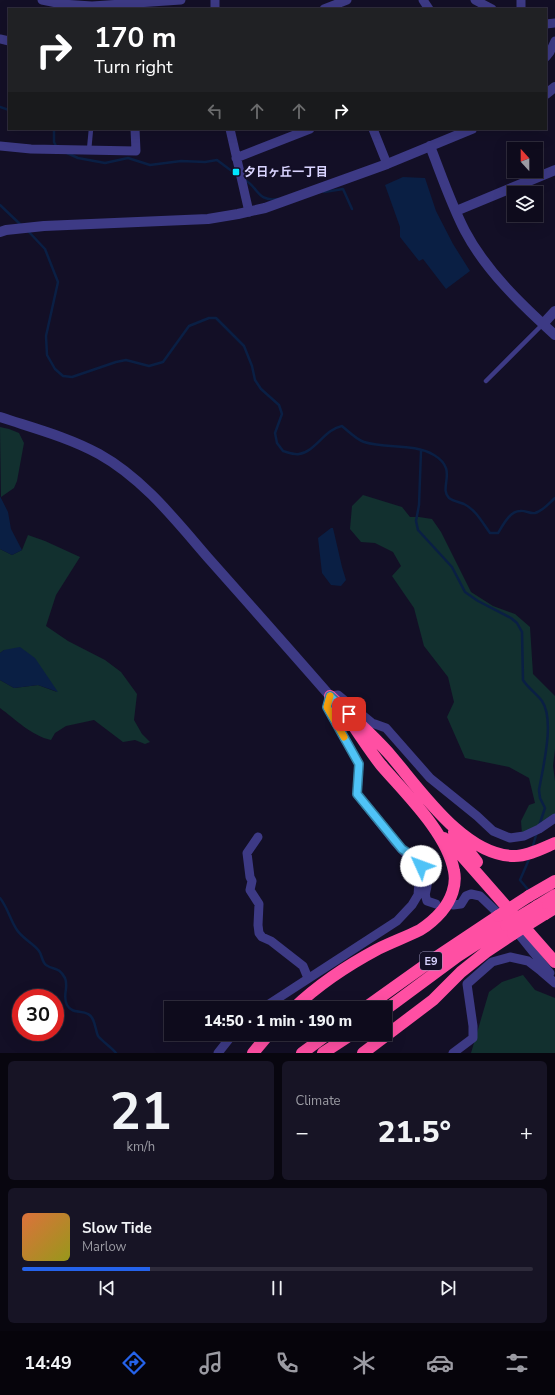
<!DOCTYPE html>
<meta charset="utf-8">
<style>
body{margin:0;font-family:"Nunito Sans","Noto Sans JP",sans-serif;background:#171425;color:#f1f3f6;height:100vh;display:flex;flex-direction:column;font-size:15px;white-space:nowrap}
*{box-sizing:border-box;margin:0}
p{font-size:13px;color:#9b9ba3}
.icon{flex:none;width:22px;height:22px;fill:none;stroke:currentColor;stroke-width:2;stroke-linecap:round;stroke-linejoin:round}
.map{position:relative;height:1053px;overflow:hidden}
.details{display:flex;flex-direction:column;gap:8px;padding:8px;background:#08060f;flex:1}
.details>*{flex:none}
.banner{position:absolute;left:8px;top:8px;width:539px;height:122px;border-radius:0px;box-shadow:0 4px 16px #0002,0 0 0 1px #2e2b3b;background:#202124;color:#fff;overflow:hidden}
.needle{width:26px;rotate:339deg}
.tools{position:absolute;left:507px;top:142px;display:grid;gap:8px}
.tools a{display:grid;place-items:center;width:36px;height:36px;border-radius:0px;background:#0e0b1c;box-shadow:0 4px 16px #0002,0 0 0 1px #2e2b3b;font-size:20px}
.speed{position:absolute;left:12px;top:989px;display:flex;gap:8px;font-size:20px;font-weight:700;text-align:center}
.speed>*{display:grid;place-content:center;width:52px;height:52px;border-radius:50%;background:#0e0b1c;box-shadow:0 4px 16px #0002,0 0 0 1px #2e2b3b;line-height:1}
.speed .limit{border:6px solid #d22;background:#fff;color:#111}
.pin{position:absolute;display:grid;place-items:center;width:34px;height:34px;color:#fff;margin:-17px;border-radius:8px;box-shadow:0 2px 6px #0006}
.me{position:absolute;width:44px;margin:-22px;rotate:313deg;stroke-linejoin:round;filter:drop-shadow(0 0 3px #0008)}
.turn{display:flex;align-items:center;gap:14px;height:84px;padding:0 20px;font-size:18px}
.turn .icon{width:52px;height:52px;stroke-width:2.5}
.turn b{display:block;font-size:28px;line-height:34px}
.lanes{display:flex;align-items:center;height:38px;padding:0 20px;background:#0003;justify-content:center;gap:20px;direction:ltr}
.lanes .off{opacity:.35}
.big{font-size:30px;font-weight:800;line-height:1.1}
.details .tile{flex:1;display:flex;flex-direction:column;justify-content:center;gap:6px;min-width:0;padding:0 14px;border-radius:6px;background:#171425}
.details .dial{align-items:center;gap:0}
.dial b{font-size:52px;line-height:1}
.song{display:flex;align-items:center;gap:12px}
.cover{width:48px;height:48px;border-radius:6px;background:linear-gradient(135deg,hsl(20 70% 55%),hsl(60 70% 35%))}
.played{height:4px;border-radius:2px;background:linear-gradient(90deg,#2563eb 25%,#2e2b3b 25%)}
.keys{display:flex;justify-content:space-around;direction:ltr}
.heat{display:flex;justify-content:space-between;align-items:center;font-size:22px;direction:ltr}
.details .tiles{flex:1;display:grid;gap:8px;grid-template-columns:1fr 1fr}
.tile:last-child{grid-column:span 2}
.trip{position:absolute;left:164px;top:1001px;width:228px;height:40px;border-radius:0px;background:#0e0b1c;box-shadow:0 4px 16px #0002,0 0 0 1px #2e2b3b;font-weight:800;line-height:40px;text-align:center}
.menu{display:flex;height:64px;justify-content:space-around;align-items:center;background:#06040b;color:#9b9ba3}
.menu .icon{width:28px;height:28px}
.menu .selected{color:#2563eb}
.menu b{font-size:18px;color:#f1f3f6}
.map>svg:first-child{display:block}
.green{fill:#12302f}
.water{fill:#0a1f44}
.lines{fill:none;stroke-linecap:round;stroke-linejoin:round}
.stream{stroke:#0a1f44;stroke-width:2.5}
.service{stroke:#3d3a85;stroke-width:4.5}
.minor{stroke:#3d3a85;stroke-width:9}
.tertiary{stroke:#3d3a85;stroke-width:10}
.motorway{stroke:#ff4fa3;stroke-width:12}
.motorway-bridge{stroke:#ff4fa3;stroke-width:12}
.route-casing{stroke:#337fa1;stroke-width:10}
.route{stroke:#4fc3f7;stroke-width:7}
.slow{stroke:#f59e0b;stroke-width:7}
.poi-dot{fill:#00e5ff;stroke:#130f26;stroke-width:1.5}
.labels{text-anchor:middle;stroke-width:4;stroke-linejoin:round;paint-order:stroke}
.shield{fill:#130f26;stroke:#9e99be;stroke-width:1}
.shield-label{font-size:11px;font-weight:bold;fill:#d9d4ff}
.poi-label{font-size:12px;font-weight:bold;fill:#d9d4ff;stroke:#130f26;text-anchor:start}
</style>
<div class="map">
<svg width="555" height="1053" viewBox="0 0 555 1053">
<rect width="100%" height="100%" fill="#130f26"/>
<!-- green -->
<path class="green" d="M0,427L9,429L19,433L24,443L17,481L14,488L1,497Z
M363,495L402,507L410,517H419L432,519L441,532L471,592L493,606L515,614L530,627L533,674L555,696V749L553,766L555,781V817L522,834L521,821L529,805L535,803L529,778L509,767L465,758L447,717L454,702L448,677L424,646L414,608L392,576L401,566L393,552L375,543L361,542L350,529L352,506Z
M28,535L45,541L80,557L56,595L46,626L68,641L105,660L121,672L137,694L134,720L142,734L150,742L145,744L135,740L123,742L94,720L66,726L55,733L51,740C32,736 15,719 0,708V680L14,688L38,685L57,692L4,650L0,653V549L12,555L22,550Z
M523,975L535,990L555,998V1053H471L489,992L502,982Z"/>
<!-- water -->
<path class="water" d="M403,177L425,178L436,211L453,244L470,271L446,289L423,259L419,261L400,237V227L385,185Z
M0,496L8,512L11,529L22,550L12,555L0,549Z
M331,528H333L342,567L346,580L341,586L331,585L322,573L318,538Z
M20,647L35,658L58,692L38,685L14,688L0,680V653L4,650Z"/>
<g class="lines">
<!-- stream -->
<path class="stream" d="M0,107L9,110
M54,129V142L56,146
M67,153L78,158L105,163L128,158L150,165L181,161L205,162L217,160L237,175
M245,180C259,188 257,202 278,199
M324,192L343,189L352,209
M0,205L21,225
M28,231L45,249L58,282L46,336L47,355L55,369L63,376L72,377L116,362L126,360L149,366L163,362L189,326L209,318H216L244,346L252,366L255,380L261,389L279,405L282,414L275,433L277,443L283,451C287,452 294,455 299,454C315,452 325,429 342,426C348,431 357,440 364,442C387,449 413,443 434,455C459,470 438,487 449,498C453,501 459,502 464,504C476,510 482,522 490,533H498C503,525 510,511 520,511C525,510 530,514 535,513C543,511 549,503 555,498
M421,451L419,505L416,521L418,530L452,567L465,592L478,601L511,618L517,623L522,632L523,680C528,688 536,693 542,701C555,720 543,767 539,790L540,798L545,808L539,826
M532,849L537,832
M530,857L520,880L530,892
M0,898C8,908 10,920 17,930C23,939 33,943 39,951C42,955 42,962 46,965C55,971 58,966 65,978C69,987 62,996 67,1005C72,1014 81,1010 88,1014C95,1017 95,1029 98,1036C103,1042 111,1047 116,1053"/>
<!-- service -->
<path class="service" d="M89,150L91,129
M486,381L543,324"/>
<!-- minor -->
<path class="minor" d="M42,0L62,4L92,6L181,0
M215,0V9
M423,0L429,9
M475,0L492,9
M324,9L347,0
M521,9V0
M546,24L555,23
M0,39L9,41
M546,57L550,52L555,41
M230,129L249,212
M373,129L387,164
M0,146L31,149L136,151L135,129
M236,158L310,129
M258,837L247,853L250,877L252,881L250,890L259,904L258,925L259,933L262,937L271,941L303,966L308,978
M414,857C422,864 429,875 427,886C426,893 424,893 427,901L436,904
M453,905L461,904L466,896L471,894L480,896L503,918
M512,927L521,937L550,973
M263,1008L397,921L412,905L418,895L419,882L414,863L395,842L357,794L359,764L327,707L330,696L338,695L372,723L386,728L430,778L477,816L493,831L510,838L524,836L539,829L555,818
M218,1053L233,1034
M453,1053L473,1038V1026L467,984L492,962L510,957L528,961L541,971L555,983"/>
<!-- tertiary -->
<path class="tertiary" d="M546,94L555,87
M430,146C441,174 451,204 465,231C486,271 522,305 555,335
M456,211L555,170
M0,232L6,230L44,226L208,219L238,214L265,208L387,164L472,129
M543,324L555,311
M0,417C33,428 68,437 99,454C144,479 177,522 210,560C250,605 290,650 330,696"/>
<!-- motorway -->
<path class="motorway" d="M330,696L344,709
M360,724C371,735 382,745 392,757C421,791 465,856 514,856C528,856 543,848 555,843
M454,832L477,862
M444,838L461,855L555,962
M529,896L555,881
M537,906L555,895
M545,914L555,908
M294,1008C319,984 348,965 378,949C392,942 406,937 420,930C428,925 436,918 442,911C451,900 457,885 454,871C447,833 406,794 381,765C366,746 352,723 338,703
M365,1008L438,956L498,916
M385,1010L458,956L506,925
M253,1053L269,1034
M302,1053L328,1034
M323,1053L352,1034
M363,1053L433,1000L461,972L486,952L513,934"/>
<!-- motorway-bridge -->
<path class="motorway-bridge" d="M498,916L529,896
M506,925L537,906
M513,934L545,914"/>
</g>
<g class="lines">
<defs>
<path id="route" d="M349,714L330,696L327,707L359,764L357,794L402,849L416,858L421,866"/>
</defs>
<!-- route casing -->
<use href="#route" class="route-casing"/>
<!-- route -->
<use href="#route" class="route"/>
<!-- slow -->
<path class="slow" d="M330,696L327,707L344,737"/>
</g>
<!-- markers -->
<rect class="poi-dot" x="232" y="168" width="8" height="8" rx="2"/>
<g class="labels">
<!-- shield labels -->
<rect class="shield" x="420" y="952" width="22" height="18" rx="3"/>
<g class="shield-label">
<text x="431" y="965">E9</text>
</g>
<!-- poi labels -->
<g class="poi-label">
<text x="244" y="176">夕日ヶ丘一丁目</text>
</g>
</g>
</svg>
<div class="tools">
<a><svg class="needle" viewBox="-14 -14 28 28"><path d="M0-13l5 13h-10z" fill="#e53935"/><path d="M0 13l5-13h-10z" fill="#9b9ba3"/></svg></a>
<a><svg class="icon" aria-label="layers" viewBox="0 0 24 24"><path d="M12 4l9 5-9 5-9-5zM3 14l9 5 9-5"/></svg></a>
</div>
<div class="speed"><div class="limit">30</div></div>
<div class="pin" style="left:349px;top:714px;background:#d93025"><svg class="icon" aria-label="arrive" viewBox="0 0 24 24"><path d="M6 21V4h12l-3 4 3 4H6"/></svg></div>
<svg class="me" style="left:421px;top:866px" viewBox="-20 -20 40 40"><circle r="19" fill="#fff"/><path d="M0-13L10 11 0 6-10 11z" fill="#4fc3f7"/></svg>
<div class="trip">14:50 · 1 min · 190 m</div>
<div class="banner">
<div class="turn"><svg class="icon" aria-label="right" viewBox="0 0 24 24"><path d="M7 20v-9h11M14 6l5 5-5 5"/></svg><div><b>170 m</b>Turn right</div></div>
<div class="lanes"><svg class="icon off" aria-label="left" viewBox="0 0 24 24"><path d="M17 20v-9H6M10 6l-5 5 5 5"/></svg><svg class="icon off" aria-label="ahead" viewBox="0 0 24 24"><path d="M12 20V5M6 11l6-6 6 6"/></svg><svg class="icon off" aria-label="ahead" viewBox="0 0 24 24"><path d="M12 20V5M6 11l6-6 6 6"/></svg><svg class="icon" aria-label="right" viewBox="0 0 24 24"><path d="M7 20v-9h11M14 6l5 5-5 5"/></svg></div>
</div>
</div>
<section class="details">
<div class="tiles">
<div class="tile dial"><b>21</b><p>km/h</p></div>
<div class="tile"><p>Climate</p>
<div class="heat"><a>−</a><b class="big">21.5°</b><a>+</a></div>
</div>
<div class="tile">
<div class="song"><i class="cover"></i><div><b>Slow Tide</b><p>Marlow</p></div></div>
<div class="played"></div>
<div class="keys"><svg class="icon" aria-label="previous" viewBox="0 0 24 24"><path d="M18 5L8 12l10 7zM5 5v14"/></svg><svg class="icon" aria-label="pause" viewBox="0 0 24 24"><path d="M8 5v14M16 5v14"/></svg><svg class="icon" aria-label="next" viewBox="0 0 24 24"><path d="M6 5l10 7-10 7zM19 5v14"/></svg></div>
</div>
</div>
</section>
<nav class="menu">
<b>14:49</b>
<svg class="icon selected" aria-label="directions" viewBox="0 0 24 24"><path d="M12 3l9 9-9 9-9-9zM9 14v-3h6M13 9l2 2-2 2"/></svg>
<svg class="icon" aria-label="music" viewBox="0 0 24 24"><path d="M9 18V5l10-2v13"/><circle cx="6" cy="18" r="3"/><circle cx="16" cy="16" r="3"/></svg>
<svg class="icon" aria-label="phone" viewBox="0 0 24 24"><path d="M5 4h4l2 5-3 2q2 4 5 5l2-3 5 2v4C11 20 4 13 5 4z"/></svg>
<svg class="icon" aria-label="climate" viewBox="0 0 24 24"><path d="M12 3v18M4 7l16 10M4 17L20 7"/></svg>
<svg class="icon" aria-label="car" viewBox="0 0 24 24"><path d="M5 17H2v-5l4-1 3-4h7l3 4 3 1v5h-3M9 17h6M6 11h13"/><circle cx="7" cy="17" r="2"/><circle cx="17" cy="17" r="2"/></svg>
<svg class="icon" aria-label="filters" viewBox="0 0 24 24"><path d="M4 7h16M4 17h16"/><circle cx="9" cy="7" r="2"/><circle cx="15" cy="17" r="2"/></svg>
</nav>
